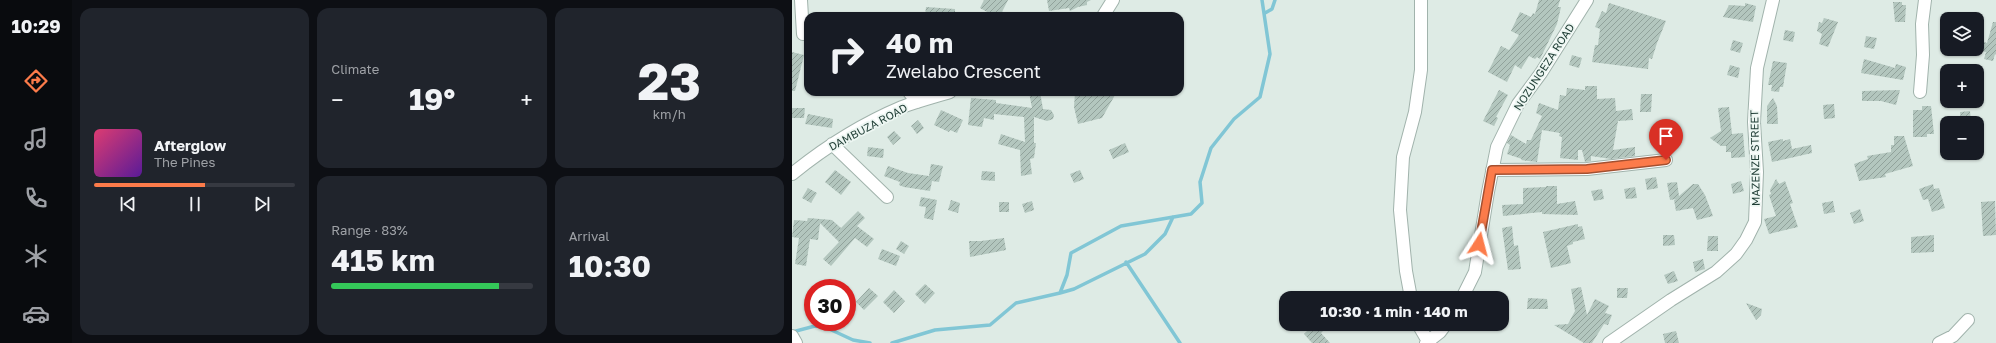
<!DOCTYPE html>
<meta charset="utf-8">
<style>
body{margin:0;font-family:"Golos Text",sans-serif;background:#20242c;color:#f1f3f6;height:100vh;display:flex;flex-direction:column;font-size:15px;white-space:nowrap}
*{box-sizing:border-box;margin:0}
p{font-size:13px;color:#9ea1a6}
.icon{flex:none;width:22px;height:22px;fill:none;stroke:currentColor;stroke-width:2;stroke-linecap:round;stroke-linejoin:round}
.map{position:relative;flex:1;overflow:hidden}
.drawer{display:flex;flex-direction:column;gap:8px;padding:8px;background:#0d0f14;width:720px}
.drawer>*{flex:none}
.top-card{position:absolute;left:12px;top:12px;width:380px;height:84px;border-radius:12px;box-shadow:0 1px 3px #0004;background:#171b24;color:#f1f3f6;overflow:hidden}
.fabs{position:absolute;left:1148px;top:12px;display:grid;gap:8px}
.fabs a{display:grid;place-items:center;width:44px;height:44px;border-radius:8px;background:#171b24;box-shadow:0 1px 3px #0004;font-size:20px}
.speed{position:absolute;left:12px;top:279px;display:flex;gap:8px;font-size:20px;font-weight:700;text-align:center}
.speed>*{display:grid;place-content:center;width:52px;height:52px;border-radius:50%;background:#171b24;box-shadow:0 1px 3px #0004;line-height:1}
.speed .limit{border:6px solid #d22;background:#fff;color:#111}
.pin{position:absolute;display:grid;place-items:center;width:34px;height:34px;color:#fff;margin:-41px -17px;border-radius:50% 50% 50% 0;rotate:-45deg;box-shadow:0 0 4px #0007}
.pin .icon{rotate:45deg}
.me{position:absolute;width:44px;margin:-22px;rotate:9deg;stroke-linejoin:round;filter:drop-shadow(0 0 3px #0008)}
.turn{display:flex;align-items:center;gap:14px;height:84px;padding:0 16px;font-size:18px}
.turn .icon{width:52px;height:52px;stroke-width:2.5}
.turn b{display:block;font-size:28px;line-height:34px}
.big{font-size:30px;font-weight:700;line-height:1.1}
.drawer .tile{flex:1;display:flex;flex-direction:column;justify-content:center;gap:6px;min-width:0;padding:0 14px;border-radius:12px;background:#20242c}
.drawer .dial{align-items:center;gap:0}
.dial b{font-size:52px;line-height:1}
.song{display:flex;align-items:center;gap:12px}
.cover{width:48px;height:48px;border-radius:6px;background:linear-gradient(135deg,hsl(340 70% 55%),hsl(270 70% 35%))}
.played{height:4px;border-radius:2px;background:linear-gradient(90deg,#fc7b4a 55%,#363941 55%)}
.keys{display:flex;justify-content:space-around;direction:ltr}
.heat{display:flex;justify-content:space-between;align-items:center;font-size:22px;direction:ltr}
.charge{height:6px;border-radius:3px;background:linear-gradient(90deg,#34c759 83%,#363941 0)}
.drawer .tiles{flex:1;display:grid;gap:8px;grid-template-columns:repeat(3,1fr)}
.tile:first-child{grid-row:span 2}
.trip{position:absolute;left:487px;top:291px;width:230px;height:40px;border-radius:12px;background:#171b24;box-shadow:0 1px 3px #0004;font-weight:700;line-height:40px;text-align:center}
main{display:flex;flex:1;min-height:0}
.dock{display:flex;flex-direction:column;width:72px;justify-content:space-around;align-items:center;background:#090b0e;color:#9ea1a6}
.dock .icon{width:28px;height:28px}
.dock .on{color:#fc7b4a}
.dock b{font-size:18px;color:#f1f3f6}
.map>svg:first-child{display:block}
.lines{fill:none;stroke-linecap:round;stroke-linejoin:round}
.stream{stroke:#81c6d5;stroke-width:3.5}
.building{fill:url(#building-hatch)}
.street-casing{stroke:#a1b3ac;stroke-width:14}
.street{stroke:#fff;stroke-width:12}
.route-casing{stroke:#a45030;stroke-width:10}
.route{stroke:#fc7b4a;stroke-width:7}
.labels{text-anchor:middle;stroke-width:3.5;stroke-linejoin:round;paint-order:stroke}
.street-label{font-size:11px;fill:#1e3c34;stroke:#eef7f3}
</style>
<main>
<nav class="dock">
<b>10:29</b>
<svg class="icon on" aria-label="directions" viewBox="0 0 24 24"><path d="M12 3l9 9-9 9-9-9zM9 14v-3h6M13 9l2 2-2 2"/></svg>
<svg class="icon" aria-label="music" viewBox="0 0 24 24"><path d="M9 18V5l10-2v13"/><circle cx="6" cy="18" r="3"/><circle cx="16" cy="16" r="3"/></svg>
<svg class="icon" aria-label="phone" viewBox="0 0 24 24"><path d="M5 4h4l2 5-3 2q2 4 5 5l2-3 5 2v4C11 20 4 13 5 4z"/></svg>
<svg class="icon" aria-label="climate" viewBox="0 0 24 24"><path d="M12 3v18M4 7l16 10M4 17L20 7"/></svg>
<svg class="icon" aria-label="car" viewBox="0 0 24 24"><path d="M5 17H2v-5l4-1 3-4h7l3 4 3 1v5h-3M9 17h6M6 11h13"/><circle cx="7" cy="17" r="2"/><circle cx="17" cy="17" r="2"/></svg>
</nav>
<section class="drawer">
<div class="tiles">
<div class="tile">
<div class="song"><i class="cover"></i><div><b>Afterglow</b><p>The Pines</p></div></div>
<div class="played"></div>
<div class="keys"><svg class="icon" aria-label="previous" viewBox="0 0 24 24"><path d="M18 5L8 12l10 7zM5 5v14"/></svg><svg class="icon" aria-label="pause" viewBox="0 0 24 24"><path d="M8 5v14M16 5v14"/></svg><svg class="icon" aria-label="next" viewBox="0 0 24 24"><path d="M6 5l10 7-10 7zM19 5v14"/></svg></div>
</div>
<div class="tile"><p>Climate</p>
<div class="heat"><a>−</a><b class="big">19°</b><a>+</a></div>
</div>
<div class="tile dial"><b>23</b><p>km/h</p></div>
<div class="tile"><p>Range · 83%</p><b class="big">415 km</b><div class="charge"></div></div>
<div class="tile"><p>Arrival</p><b class="big">10:30</b></div>
</div>
</section>
<div class="map">
<svg width="1204" height="343" viewBox="0 0 1204 343">
<defs>
<pattern id="building-hatch" width="6" height="6" patternUnits="userSpaceOnUse"><rect width="6" height="6" fill="#b3c6be"/><path d="M-1 1l2-2M0 6l6-6M5 7l2-2" fill="none" stroke="#91a29b"/></pattern>
</defs>
<rect width="100%" height="100%" fill="#deebe5"/>
<g class="lines">
<!-- stream -->
<path class="stream" d="M473,13L480,9L483,0
M334,262L388,343
M268,293L282,289L353,254L373,234L381,217
M0,332L23,326L33,327L61,340L78,343
M100,343L143,330L198,325L224,303L268,293L275,275L279,253L329,226L399,214L410,203L408,182L419,148L442,119L468,97L478,54L470,0"/>
</g>
<!-- building -->
<path class="building" d="M192,0H216L208,16H195L197,13L188,8Z
M255,0H299L295,2V5L286,7L278,11L277,8L257,11Z
M747,0H768L766,7H769L765,24L748,59L745,57L743,59L737,56L729,69L723,65L715,82L696,72L709,46L717,50L727,35L719,31L728,12L739,17L741,13L743,14Z
M1101,2H1110V5H1114L1113,22H1103Z
M817,3L874,21L865,43L860,59L857,58L856,69L800,62L803,45H806L808,29L803,27L810,11L814,13Z
M953,3L964,6L961,22L931,17L937,5L953,6Z
M134,7L163,9V16H133Z
M1032,18L1046,22L1036,47L1027,44L1030,34L1025,31L1027,22L1030,23Z
M1201,22H1204V55L1203,54L1201,61L1192,59L1194,52L1190,51L1192,42L1195,43Z
M993,30L1003,32L1001,42L991,40Z
M1074,36L1085,38L1082,49L1072,47Z
M941,40L951,43L948,53L938,50Z
M0,52L12,55L3,91H0Z
M780,55L790,58L787,68L777,65Z
M1072,59L1103,68L1104,64L1114,67L1111,80L1069,73Z
M981,61L995,63L991,87H988L987,92L979,91L980,85H976Z
M938,65L948,68L946,78L935,75Z
M793,86H805V99L823,98L824,111L840,109L841,120L826,121L821,150L843,147V156L819,159L799,156V161L793,162L790,150H786V160L768,158L770,137L767,136L768,133L750,130L745,162L729,160L730,159L715,154L718,145L715,143L719,135L734,144L735,140H739L750,116L744,113L747,103L766,110L768,95L774,96L775,88L793,90Z
M707,90L716,95L704,117L706,118L702,126L691,121Z
M1108,90L1104,105L1089,101H1070V91Z
M237,92H248L251,109L259,110L262,115L261,119L255,121L242,117V143H244L242,158L238,159L240,174L229,176L228,150L206,144L209,134L233,142L232,117L202,114V120L192,118L190,127L176,125L179,98L204,100V103L240,108Z
M283,92H317L323,95L310,118L286,124L282,107Z
M849,94H860L859,112H848Z
M981,98L985,106L986,124H975V106Z
M1042,104L1043,118L1032,119L1031,105Z
M1130,106H1139L1142,134H1135V137H1121V110H1130Z
M937,107L940,134L951,133L953,157L939,158V152H934V146H929L918,138L929,131L926,108Z
M0,108H13L12,118H0Z
M149,110L171,120L165,133L158,130L157,132L142,125Z
M1178,111L1179,121L1169,122L1168,112Z
M16,114L41,119L40,128L13,124Z
M126,120L132,128L125,134L119,126Z
M102,131L109,138L101,145L95,137Z
M1102,136H1112L1121,166L1093,174L1094,177L1067,181L1062,164L1076,159L1075,156L1099,152V145H1102Z
M991,139V141L998,139L1000,149L1019,145L1020,153L980,162L976,142Z
M333,143L337,152L321,159L317,150Z
M76,147L92,149L91,158L75,156Z
M139,164L151,166L147,182L140,181L138,191L112,187L107,185L108,182L92,176L96,166L116,173L137,176Z
M43,170L59,182L49,195L33,182Z
M288,170L292,179L282,183L278,174Z
M190,171L203,172V181L189,180Z
M864,177L866,188L855,190L853,179Z
M984,179L987,184L993,181L1001,203L998,204L1006,227L977,234L972,219L984,216L977,195L979,194L978,190Z
M949,181L952,191L941,194L939,184Z
M885,182L887,196L901,184H906L913,195L921,216L905,220L901,208L884,211L882,200L884,199L878,200L875,183Z
M1141,184L1142,189L1147,188L1153,208L1140,212L1136,199L1131,200L1127,189Z
M754,186H765V204L783,201L786,215L750,214V212L711,216L710,205L731,204V188L754,187Z
M843,187L845,198L834,199L832,189Z
M16,188L25,193L19,203L10,198Z
M810,189L812,199L802,201L799,191Z
M129,197L145,200L141,220L132,218L134,207L127,206Z
M159,200L168,203L166,213L156,210Z
M240,201L242,210L233,213L230,204Z
M1041,201L1043,212L1032,214L1030,203Z
M1203,201L1204,235L1191,236L1189,202Z
M207,202H217V212H207Z
M1068,209L1072,221L1062,224L1058,213Z
M66,211L73,218L65,226L82,239L75,247L63,238L39,266L31,259L47,242L28,223L26,240L18,239L14,266L3,264L7,238L0,237L2,220L15,221L16,218L40,220L49,228Z
M786,224V227L790,226L793,239L781,242V244L775,246L779,263L759,268L751,232Z
M720,226L722,246L726,245L729,269L716,270L710,228Z
M871,235H882L883,245L871,246Z
M1142,235V252L1119,253V237Z
M916,236H926V251H915Z
M212,238L214,250L178,257L177,241H189Z
M109,241L117,246L112,254L104,249Z
M90,249L108,256L104,266L86,259Z
M911,259L913,269L903,272L901,262Z
M882,271L886,281L876,284L872,275Z
M133,284L143,293L133,304L123,294Z
M789,287L795,315L803,299L817,306L813,313L820,315L816,325L812,324L800,343H792L762,325L776,324L783,311L779,289Z
M77,288L86,296L72,310L64,302Z
M825,288H836L835,298H825Z
M102,290L113,301L102,313L91,302Z
M736,298L755,299L756,309H735Z
M954,303L970,309L969,315L964,320Z
M523,324L531,331L529,333L538,343H520L512,334Z
M884,331L887,343H873L871,334Z"/>
<g class="lines">
<defs>
<path id="street" d="M9,0L11,34
M311,16L321,0
M117,92L125,102
M1128,92L1131,55L1130,24L1133,0
M40,144L95,197
M700,170L795,169L874,160
M0,174C32,148 72,123 110,107C126,101 142,97 158,92
M619,298L614,271L608,210L611,157L623,112L629,70V0
M670,298L683,272L696,192L705,147L726,104L749,73L795,0
M626,324L637,343
M0,336L4,343
M634,343L648,332L654,324
M817,343L879,300L924,272L944,254L954,240L963,222L965,172L962,122L965,68L981,0
M1147,343L1161,336L1176,320"/>
</defs>
<!-- street casing -->
<use href="#street" class="street-casing"/>
<!-- street -->
<use href="#street" class="street"/>
</g>
<g class="lines">
<defs>
<path id="route" d="M687,244L700,170L795,169L874,160"/>
</defs>
<!-- route casing -->
<use href="#route" class="route-casing"/>
<!-- route -->
<use href="#route" class="route"/>
</g>
<g class="labels">
<!-- street labels -->
<g class="street-label">
<text transform="translate(752 67) rotate(-57)" y="4">NOZUNGEZA ROAD</text>
<text transform="translate(76 127) rotate(-28)" y="4">DAMBUZA ROAD</text>
<text transform="translate(963 158) rotate(-91)" y="4">MAZENZE STREET</text>
</g>
</g>
</svg>
<div class="fabs">
<a><svg class="icon" aria-label="layers" viewBox="0 0 24 24"><path d="M12 4l9 5-9 5-9-5zM3 14l9 5 9-5"/></svg></a>
<a>+</a>
<a>−</a>
</div>
<div class="speed"><div class="limit">30</div></div>
<div class="pin" style="left:874px;top:160px;background:#d93025"><svg class="icon" aria-label="arrive" viewBox="0 0 24 24"><path d="M6 21V4h12l-3 4 3 4H6"/></svg></div>
<svg class="me" style="left:687px;top:244px" viewBox="-20 -20 40 40"><path d="M0-17L14 15 0 8-14 15z" fill="#fc7b4a" stroke="#fff" stroke-width="4"/></svg>
<div class="trip">10:30 · 1 min · 140 m</div>
<div class="top-card">
<div class="turn"><svg class="icon" aria-label="right" viewBox="0 0 24 24"><path d="M7 20v-9h11M14 6l5 5-5 5"/></svg><div><b>40 m</b>Zwelabo Crescent</div></div>
</div>
</div>
</main>
